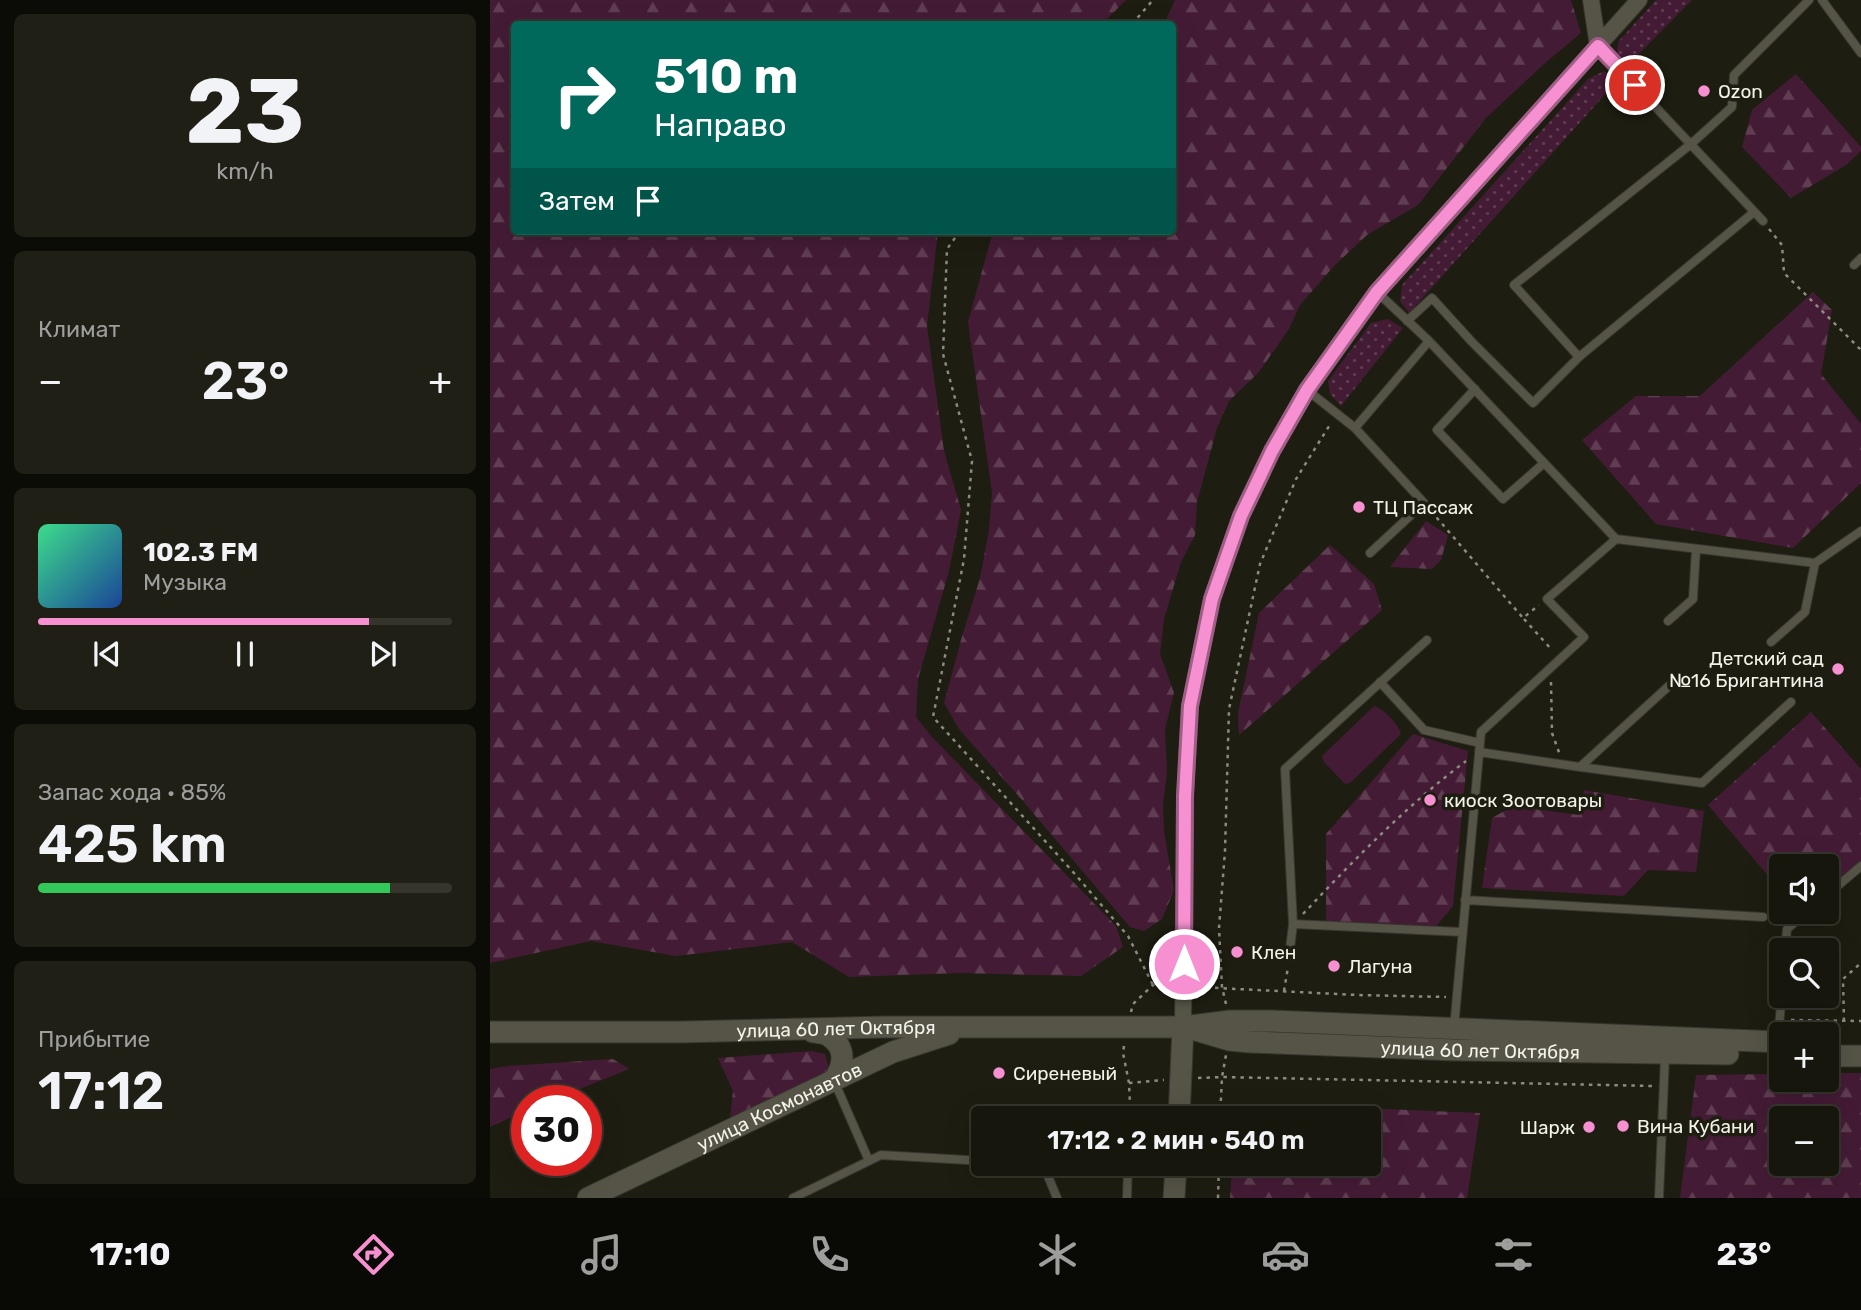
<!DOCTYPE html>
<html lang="ru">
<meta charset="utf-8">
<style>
body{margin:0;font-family:Rubik,sans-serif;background:#1f1f16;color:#f1f3f6;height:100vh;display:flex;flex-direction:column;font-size:26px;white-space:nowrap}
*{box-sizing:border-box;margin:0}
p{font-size:23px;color:#9e9f9d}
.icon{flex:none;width:38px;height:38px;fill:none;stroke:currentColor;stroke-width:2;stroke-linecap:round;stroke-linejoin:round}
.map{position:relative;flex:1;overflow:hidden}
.sheet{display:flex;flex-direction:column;gap:14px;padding:14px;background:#0c0c07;width:490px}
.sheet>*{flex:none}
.hud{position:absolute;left:21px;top:21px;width:665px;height:214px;border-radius:7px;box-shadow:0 7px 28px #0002,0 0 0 2px #35352e;background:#00695c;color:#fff;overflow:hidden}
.tools{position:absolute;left:1279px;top:854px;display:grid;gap:14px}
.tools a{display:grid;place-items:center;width:70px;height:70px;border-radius:7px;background:#16160d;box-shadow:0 7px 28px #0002,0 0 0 2px #35352e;font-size:35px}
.speed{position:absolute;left:21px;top:1085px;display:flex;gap:14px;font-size:35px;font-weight:700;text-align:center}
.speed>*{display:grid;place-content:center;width:91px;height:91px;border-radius:50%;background:#16160d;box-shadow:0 7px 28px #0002,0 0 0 2px #35352e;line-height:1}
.speed .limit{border:10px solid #d22;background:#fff;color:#111}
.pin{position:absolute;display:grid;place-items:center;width:60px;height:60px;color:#fff;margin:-30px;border:4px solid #fff;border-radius:50%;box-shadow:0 2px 7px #0007}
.me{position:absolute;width:77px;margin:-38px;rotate:0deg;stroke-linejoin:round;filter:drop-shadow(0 0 5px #0008)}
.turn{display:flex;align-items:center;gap:24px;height:147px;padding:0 28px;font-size:32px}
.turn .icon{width:91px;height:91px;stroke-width:2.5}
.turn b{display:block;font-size:49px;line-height:60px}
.then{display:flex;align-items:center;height:66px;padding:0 28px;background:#0003;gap:14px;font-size:26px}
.big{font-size:52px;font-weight:600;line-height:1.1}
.sheet .widget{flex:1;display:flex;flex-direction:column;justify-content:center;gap:10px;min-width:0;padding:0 24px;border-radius:10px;background:#1f1f16}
.sheet .dial{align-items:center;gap:0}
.dial b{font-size:91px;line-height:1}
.song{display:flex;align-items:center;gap:21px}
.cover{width:84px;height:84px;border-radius:10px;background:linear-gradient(135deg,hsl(150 70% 55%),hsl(220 70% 35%))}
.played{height:7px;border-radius:4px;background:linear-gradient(90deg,#f690d0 80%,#35352e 80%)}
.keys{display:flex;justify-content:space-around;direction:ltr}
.heat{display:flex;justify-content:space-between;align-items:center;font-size:38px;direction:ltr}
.charge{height:10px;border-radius:5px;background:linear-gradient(90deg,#34c759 85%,#35352e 0)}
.trip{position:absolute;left:481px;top:1106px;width:410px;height:70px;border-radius:7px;background:#16160d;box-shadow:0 7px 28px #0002,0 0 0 2px #35352e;font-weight:600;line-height:70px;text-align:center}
.dock{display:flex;height:112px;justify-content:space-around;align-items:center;background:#090905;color:#9e9f9d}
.dock .icon{width:49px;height:49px}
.dock .on{color:#f690d0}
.dock b{font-size:32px;color:#f1f3f6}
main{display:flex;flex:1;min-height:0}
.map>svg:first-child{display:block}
.grass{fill:url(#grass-dots)}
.forest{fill:url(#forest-firs);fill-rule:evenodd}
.park{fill:#441b35}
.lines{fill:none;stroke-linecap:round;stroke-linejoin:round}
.lane-casing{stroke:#373630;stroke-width:10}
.street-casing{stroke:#373630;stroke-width:18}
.secondary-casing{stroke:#373630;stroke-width:23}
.path{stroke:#8c8b81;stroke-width:2.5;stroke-dasharray:3.5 5;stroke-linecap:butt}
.lane{stroke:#555447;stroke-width:8}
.street{stroke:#555447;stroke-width:16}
.secondary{stroke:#555447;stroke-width:21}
.route-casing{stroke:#a05e87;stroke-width:18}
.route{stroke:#f690d0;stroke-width:12}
.poi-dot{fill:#f690d0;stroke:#1e1d11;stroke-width:2.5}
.labels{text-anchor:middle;stroke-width:7;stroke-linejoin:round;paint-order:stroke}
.poi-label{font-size:19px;fill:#f4f3eb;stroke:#1e1d11;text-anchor:start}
.street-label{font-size:19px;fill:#f4f3eb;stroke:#1e1d11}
</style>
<main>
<section class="sheet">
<div class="widget dial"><b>23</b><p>km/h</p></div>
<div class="widget"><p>Климат</p>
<div class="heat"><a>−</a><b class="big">23°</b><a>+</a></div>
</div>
<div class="widget">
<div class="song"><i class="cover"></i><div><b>102.3 FM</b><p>Музыка</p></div></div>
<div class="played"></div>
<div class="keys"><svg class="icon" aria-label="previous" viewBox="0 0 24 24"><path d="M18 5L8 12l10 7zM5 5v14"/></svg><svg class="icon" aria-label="pause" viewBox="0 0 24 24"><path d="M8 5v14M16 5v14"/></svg><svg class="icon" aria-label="next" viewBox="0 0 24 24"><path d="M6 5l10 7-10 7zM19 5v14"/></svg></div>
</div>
<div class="widget"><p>Запас хода · 85%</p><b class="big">425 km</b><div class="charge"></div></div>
<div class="widget"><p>Прибытие</p><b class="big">17:12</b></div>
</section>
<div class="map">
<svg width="1371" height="1198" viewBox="0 0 1371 1198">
<defs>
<pattern id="grass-dots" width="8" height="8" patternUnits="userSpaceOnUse" patternTransform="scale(1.75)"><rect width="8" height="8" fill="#441b35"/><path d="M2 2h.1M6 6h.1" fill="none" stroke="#603d52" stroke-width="1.8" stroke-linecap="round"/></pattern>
<pattern id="forest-firs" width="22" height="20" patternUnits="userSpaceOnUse" patternTransform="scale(1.75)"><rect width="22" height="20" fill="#441b35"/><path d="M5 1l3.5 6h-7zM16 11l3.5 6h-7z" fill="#603d52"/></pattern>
</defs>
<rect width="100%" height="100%" fill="#1e1d11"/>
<!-- grass -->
<path class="grass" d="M1166,0H1202L1137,66L1127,55L1128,42Z
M1114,71L1127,81L919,313L910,301L912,285L1098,79Z
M898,319L913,328L851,406L840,394L838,381L881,323Z"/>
<!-- forest -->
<path class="forest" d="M0,0H636L612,24H24V231H448L437,326L454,451L471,510L459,571L428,679L426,717L442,737L626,926L633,947L591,976L470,973L359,977L302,942L186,956L101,941L0,963Z
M685,0H1081L1091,33L1054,64L996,118L928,205L877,235L844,266L810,305L799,329L769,372L739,401L727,428L707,502L705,535L691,562L674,619L670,654L684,693L675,729L677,773L673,804L674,831L684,890L672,919L654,931L640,927L532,800L469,729L454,703L471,640L490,578L499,530L502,493L478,322L500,242L504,231H682V24H674Z
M1306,74L1371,147V151L1356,165L1301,198L1252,147L1262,110Z
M1323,292L1342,310L1331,374L1371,424V483L1303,548L1166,524L1092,440L1146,396H1210Z
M936,521L958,535L951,560L942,569L900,567Z
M840,545L884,584L892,610L749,735L748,713L769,613Z
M1321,712L1371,769V863L1337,892V866H1292L1291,891L1218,805Z
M923,734L978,751L963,906L943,930L836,922V834Z
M1094,790L1214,811L1206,872L1158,870L1134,896L992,888L1002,818L1023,806L1089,815Z
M322,1051L335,1054L339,1068L334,1076L240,1119L243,1091L228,1058Z
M123,1059L139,1069L60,1101H37V1110L0,1127V1069L18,1066Z
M1337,1073H1371V1198H1190L1206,1075L1291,1074L1292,1080H1337ZM1292,1118H1337V1164H1292Z
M777,1104L990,1113L977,1198H740L742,1164H878V1118H744Z"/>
<!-- park -->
<path class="park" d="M884,706C894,709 908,724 911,734L860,783L855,784L834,762L832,756Z"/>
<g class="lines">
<defs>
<path id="lane" d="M1332,0L1371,53
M1108,46L1273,221
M1264,212L1089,357L1024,285L1201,144L1242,107L1244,75L1319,0
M1364,265L1371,258
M887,292L939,341L1126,539L1057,599L1094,637L991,732L964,1028
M917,321L942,298L982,342L1043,403L1089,357
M985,389L947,430L1013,499L1054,463
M817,390L865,428L934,503L880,553
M865,428L939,341
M1126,539L1325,563L1371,531
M1178,621L1203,599L1206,549
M1281,642L1315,612L1325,563
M890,682L934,730L990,743
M989,752L1090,767L1181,684
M1090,767L1212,783L1301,702
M1337,895L1371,866
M975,900L1273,917
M803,924L972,932
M1295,950L1297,929L1317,912
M799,957L803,924L795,769L937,640
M1288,1039L1292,992
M345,1083L379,1161
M641,1118V1114
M551,1164H553L567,1198
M303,1198L391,1155L494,1161
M637,1198L638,1164
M1169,1198L1175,1056"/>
<path id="street" d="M1101,0L1108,46
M693,1027L695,796L700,706L722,599L751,516L782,451L817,390L887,292L1149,0"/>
<g id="secondary">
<path id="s1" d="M702,1029L739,1040L760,1042L964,1050L1238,1054"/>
<path id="s2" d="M0,1032H192L395,1027H693L740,1021H782L1292,1042"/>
<path d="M323,1032C328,1033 335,1033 339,1036C357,1048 354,1065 344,1080"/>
<path d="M1337,1056H1371"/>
<path d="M689,1118L693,1027"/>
<path id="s3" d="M98,1198L403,1052L459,1034"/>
<path d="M684,1198L686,1164"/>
</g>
</defs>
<!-- lane casing -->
<use href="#lane" class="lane-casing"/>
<!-- street casing -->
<use href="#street" class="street-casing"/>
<!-- secondary casing -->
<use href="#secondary" class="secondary-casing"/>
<!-- path -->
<path class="path" d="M642,24L663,0
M1279,229L1292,245L1294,273L1371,350
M470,231L457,249L453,354L482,461L474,559L443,717L584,873L638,936L663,985
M941,511L1033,618L1049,605
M1034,619L1062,650
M1061,682L1062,733L1070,755
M813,914C864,860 916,806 976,761
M708,987L867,995L956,997
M794,991L798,967
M736,1004L732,987L729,928L735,851L739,709L770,564L806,479L841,423
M641,1012L643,1004L663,985L680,986
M1301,1020L1371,1021
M1354,1021L1353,979L1371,963
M634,1046L633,1053L639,1083L640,1105
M708,1078L732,1077L736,1055
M639,1083L674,1080
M730,1118L732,1077L1163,1086
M728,1198L729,1164"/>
<!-- lane -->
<use href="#lane" class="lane"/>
<!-- street -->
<use href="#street" class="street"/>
<!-- secondary -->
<use href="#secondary" class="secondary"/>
</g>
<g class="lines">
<defs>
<path id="route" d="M694,964L695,796L700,706L722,599L751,516L782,451L817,390L887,292L1108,46L1145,85"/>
</defs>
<!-- route casing -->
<use href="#route" class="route-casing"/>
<!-- route -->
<use href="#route" class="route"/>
</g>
<!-- markers -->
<g class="poi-dot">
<circle cx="1214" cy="91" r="7"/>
<circle cx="869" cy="507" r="7"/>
<circle cx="1348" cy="669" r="7"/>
<circle cx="940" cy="800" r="7"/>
<circle cx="747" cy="952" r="7"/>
<circle cx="844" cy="966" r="7"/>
<circle cx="509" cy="1073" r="7"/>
<circle cx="1133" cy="1126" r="7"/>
<circle cx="1099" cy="1127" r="7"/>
</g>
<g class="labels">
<!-- poi labels -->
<g class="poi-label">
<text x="1228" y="98">Ozon</text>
<text x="883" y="514">ТЦ Пассаж</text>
<text x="1334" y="665" text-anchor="end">Детский сад<tspan x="1334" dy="22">№16 Бригантина</tspan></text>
<text x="954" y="807">киоск Зоотовары</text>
<text x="761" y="959">Клен</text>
<text x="858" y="973">Лагуна</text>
<text x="523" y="1080">Сиреневый</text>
<text x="1147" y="1133">Вина Кубани</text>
<text x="1085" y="1134" text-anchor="end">Шарж</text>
</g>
<!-- street labels -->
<g class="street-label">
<text dy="7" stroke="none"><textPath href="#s2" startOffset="346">улица 60 лет Октября</textPath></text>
<text dy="7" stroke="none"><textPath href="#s1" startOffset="290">улица 60 лет Октября</textPath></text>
<text dy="7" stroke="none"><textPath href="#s3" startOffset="212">улица Космонавтов</textPath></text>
</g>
</g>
</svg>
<div class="tools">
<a><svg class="icon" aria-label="sound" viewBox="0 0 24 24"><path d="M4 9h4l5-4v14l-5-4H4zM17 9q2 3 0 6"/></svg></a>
<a><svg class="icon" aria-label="search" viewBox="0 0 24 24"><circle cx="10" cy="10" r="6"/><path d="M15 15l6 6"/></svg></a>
<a>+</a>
<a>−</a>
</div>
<div class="speed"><div class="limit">30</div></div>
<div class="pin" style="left:1145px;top:85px;background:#d93025"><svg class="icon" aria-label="arrive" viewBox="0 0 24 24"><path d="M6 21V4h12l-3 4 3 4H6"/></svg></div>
<svg class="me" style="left:694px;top:964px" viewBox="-20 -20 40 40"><circle r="17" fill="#f690d0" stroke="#fff" stroke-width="3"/><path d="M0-11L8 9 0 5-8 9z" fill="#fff"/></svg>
<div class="trip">17:12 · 2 мин · 540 m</div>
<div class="hud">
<div class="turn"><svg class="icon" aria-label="right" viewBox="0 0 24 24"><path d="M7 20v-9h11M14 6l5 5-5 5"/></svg><div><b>510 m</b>Направо</div></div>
<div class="then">Затем<svg class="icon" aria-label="arrive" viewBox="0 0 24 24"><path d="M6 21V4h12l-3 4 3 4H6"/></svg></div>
</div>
</div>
</main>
<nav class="dock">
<b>17:10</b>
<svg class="icon on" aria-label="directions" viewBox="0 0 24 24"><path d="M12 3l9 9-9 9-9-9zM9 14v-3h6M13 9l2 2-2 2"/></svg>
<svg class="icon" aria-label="music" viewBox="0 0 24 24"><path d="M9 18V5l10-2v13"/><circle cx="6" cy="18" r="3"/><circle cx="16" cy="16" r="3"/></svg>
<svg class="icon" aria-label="phone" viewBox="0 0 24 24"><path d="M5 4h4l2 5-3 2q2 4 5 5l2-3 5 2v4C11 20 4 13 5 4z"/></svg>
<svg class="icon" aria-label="climate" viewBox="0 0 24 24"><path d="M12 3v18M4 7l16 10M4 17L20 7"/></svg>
<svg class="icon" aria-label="car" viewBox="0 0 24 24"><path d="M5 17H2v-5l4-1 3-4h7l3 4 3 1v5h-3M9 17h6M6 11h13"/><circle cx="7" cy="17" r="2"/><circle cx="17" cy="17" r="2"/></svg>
<svg class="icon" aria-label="filters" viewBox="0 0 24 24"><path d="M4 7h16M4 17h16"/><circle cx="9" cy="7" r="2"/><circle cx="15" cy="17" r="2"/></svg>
<b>23°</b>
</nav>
